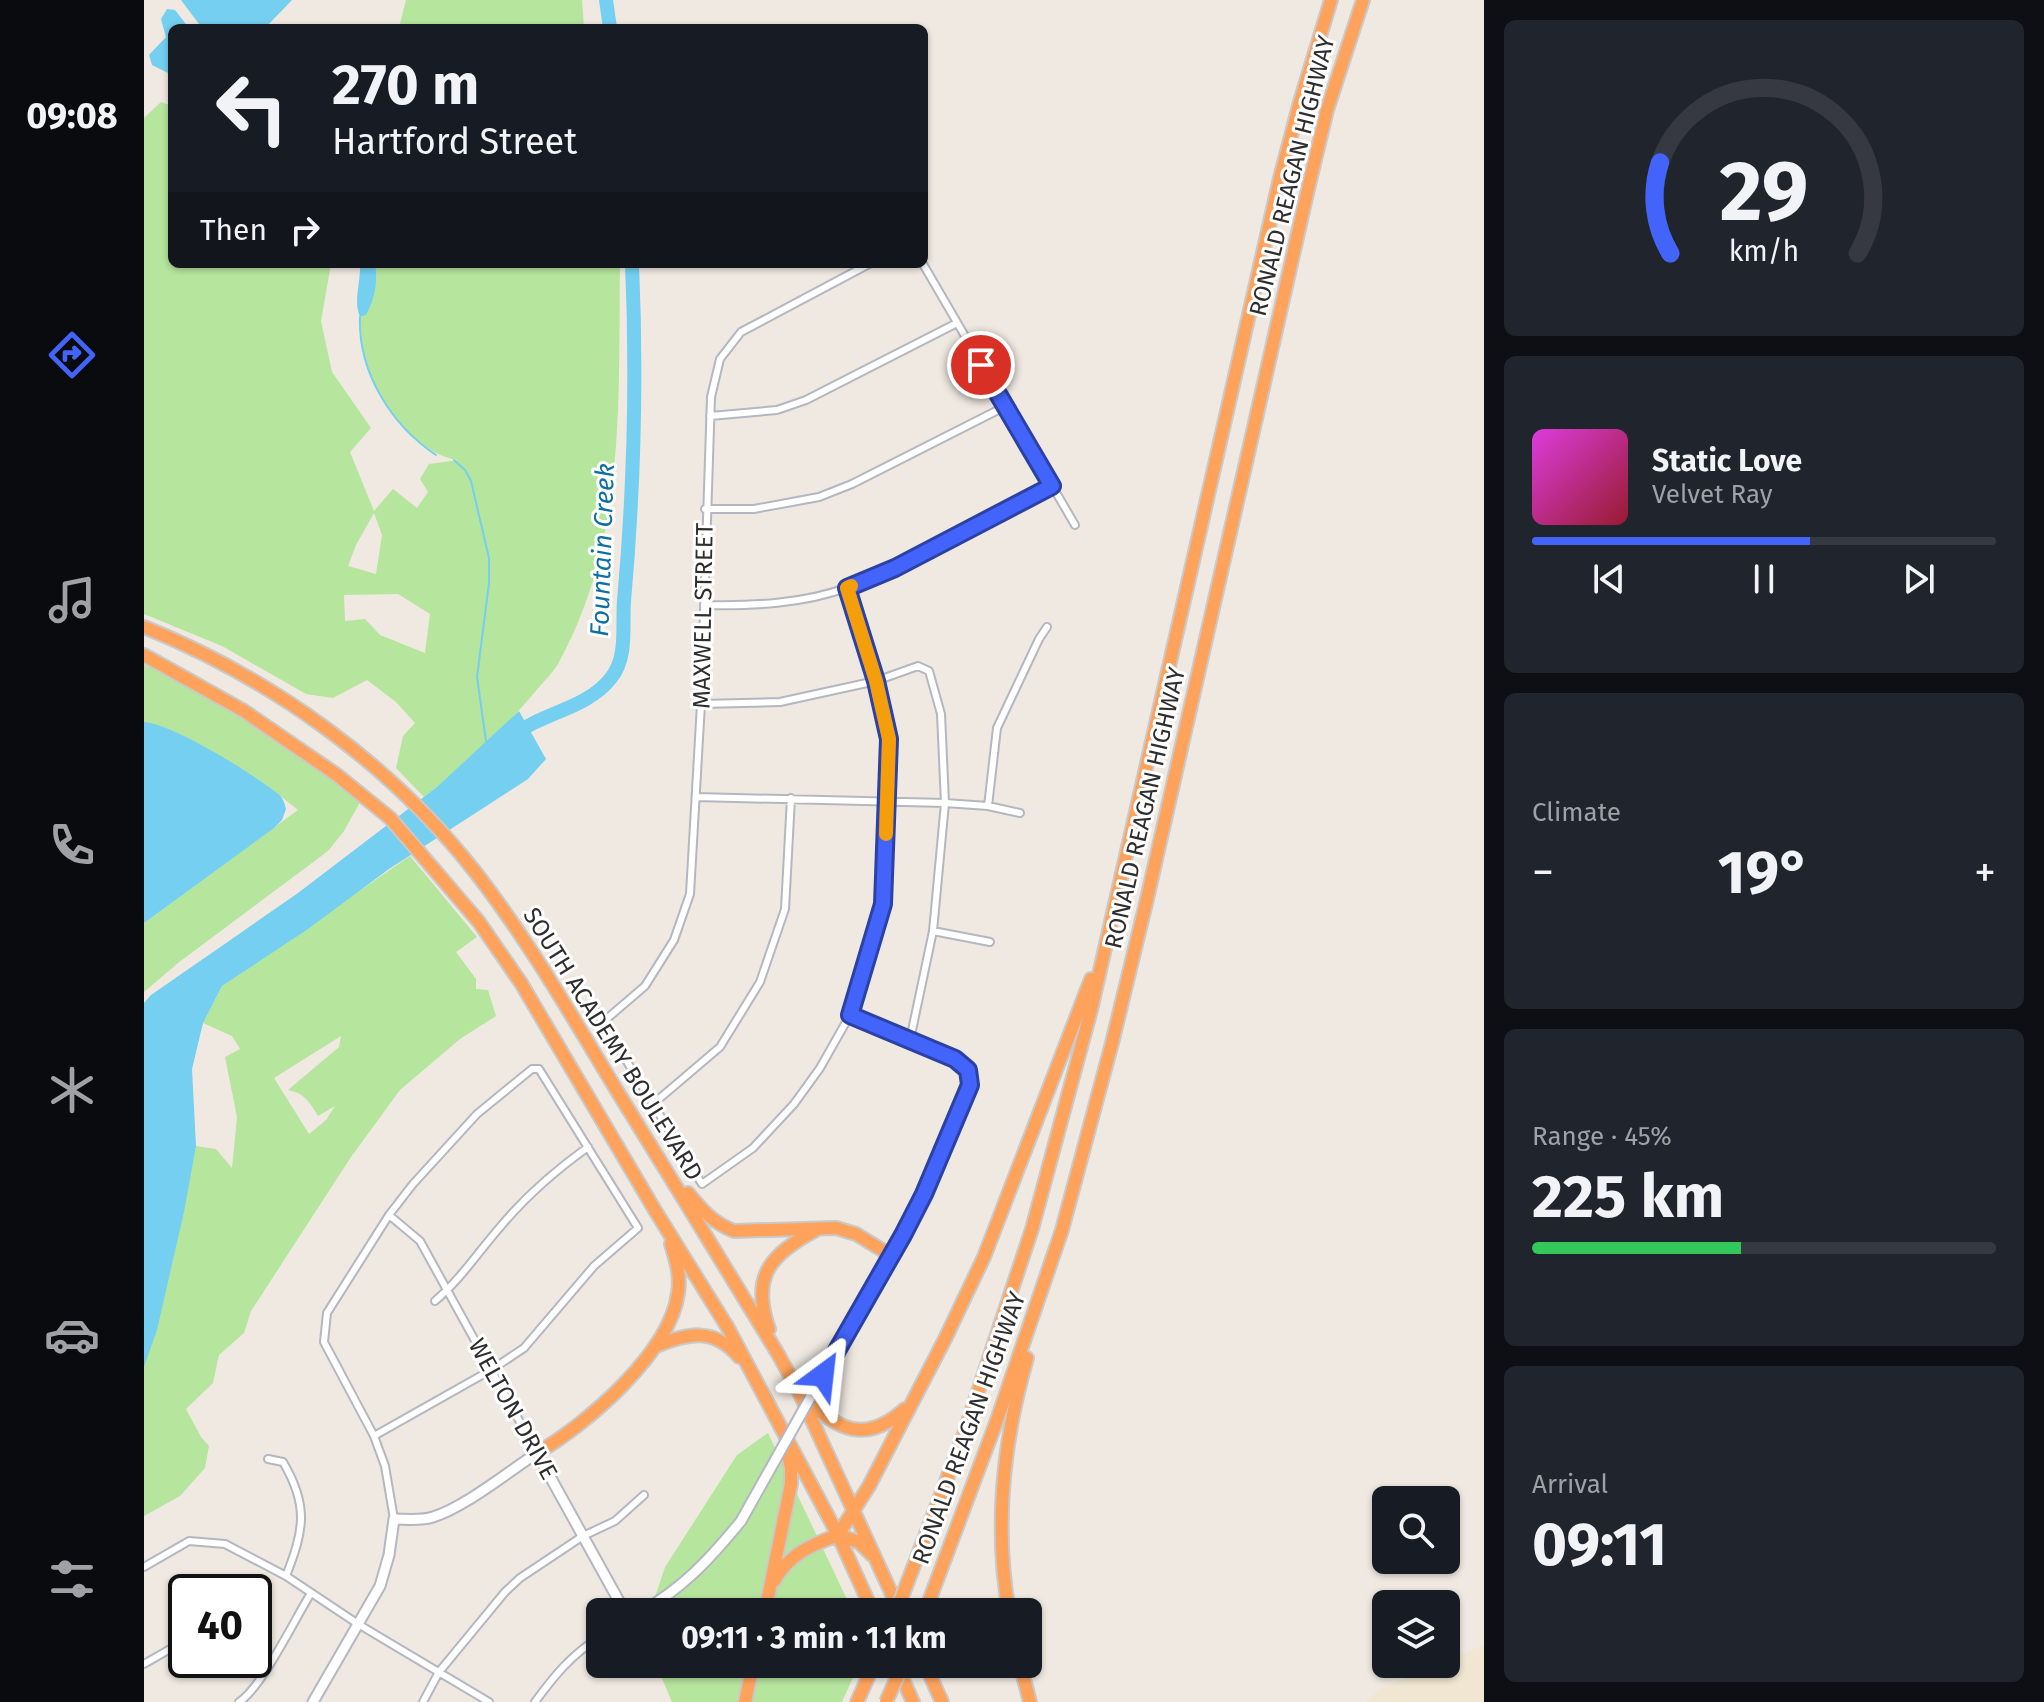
<!DOCTYPE html>
<meta charset="utf-8">
<style>
body{margin:0;font-family:"Fira Sans",sans-serif;background:#20242c;color:#f1f3f6;height:100vh;display:flex;flex-direction:column;font-size:30px;white-space:nowrap}
*{box-sizing:border-box;margin:0}
p{font-size:26px;color:#9ea1a6}
.icon{flex:none;width:44px;height:44px;fill:none;stroke:currentColor;stroke-width:2;stroke-linecap:round;stroke-linejoin:round}
.map{position:relative;flex:1;overflow:hidden}
.sheet{display:flex;flex-direction:column;gap:20px;padding:20px;background:#0d0f14;width:560px}
.sheet>*{flex:none}
.banner{position:absolute;left:24px;top:24px;width:760px;height:244px;border-radius:12px;box-shadow:0 2px 6px #0004;background:#171b24;color:#f1f3f6;overflow:hidden}
.fabs{position:absolute;left:1228px;top:1486px;display:grid;gap:16px}
.fabs a{display:grid;place-items:center;width:88px;height:88px;border-radius:12px;background:#171b24;box-shadow:0 2px 6px #0004;font-size:40px}
.speed{position:absolute;left:24px;top:1574px;display:flex;gap:16px;font-size:40px;font-weight:700;text-align:center}
.speed>*{display:grid;place-content:center;width:104px;height:104px;border-radius:50%;background:#171b24;box-shadow:0 2px 6px #0004;line-height:1}
.speed .limit{border:4px solid #111;border-radius:12px;background:#fff;color:#111}
.pin{position:absolute;display:grid;place-items:center;width:68px;height:68px;color:#fff;margin:-34px;border:4px solid #fff;border-radius:50%;box-shadow:0 2px 8px #0007}
.me{position:absolute;width:88px;margin:-44px;rotate:30deg;stroke-linejoin:round;filter:drop-shadow(0 0 6px #0008)}
.turn{display:flex;align-items:center;gap:28px;height:168px;padding:0 32px;font-size:36px}
.turn .icon{width:104px;height:104px;stroke-width:2.5}
.turn b{display:block;font-size:56px;line-height:68px}
.then{display:flex;align-items:center;height:76px;padding:0 32px;background:#0003;gap:16px;font-size:30px}
.big{font-size:60px;font-weight:700;line-height:1.1}
.sheet .tile{flex:1;display:flex;flex-direction:column;justify-content:center;gap:12px;min-width:0;padding:0 28px;border-radius:12px;background:#20242c}
.sheet .dial{align-items:center;gap:0}
.dial svg{height:208px;overflow:visible;fill:none;stroke:#363941;stroke-width:7;stroke-linecap:round;text-anchor:middle}
.dial text{fill:#f1f3f6;stroke:none}
.song{display:flex;align-items:center;gap:24px}
.cover{width:96px;height:96px;border-radius:12px;background:linear-gradient(135deg,hsl(300 70% 55%),hsl(350 70% 35%))}
.played{height:8px;border-radius:4px;background:linear-gradient(90deg,#4264fb 60%,#363941 60%)}
.keys{display:flex;justify-content:space-around;direction:ltr}
.heat{display:flex;justify-content:space-between;align-items:center;font-size:44px;direction:ltr}
.charge{height:12px;border-radius:6px;background:linear-gradient(90deg,#34c759 45%,#363941 0)}
.trip{position:absolute;left:442px;top:1598px;width:456px;height:80px;border-radius:12px;background:#171b24;box-shadow:0 2px 6px #0004;font-weight:700;line-height:80px;text-align:center}
main{display:flex;flex:1;min-height:0}
.tab-bar{display:flex;flex-direction:column;width:144px;justify-content:space-around;align-items:center;background:#090b0e;color:#9ea1a6}
.tab-bar .icon{width:56px;height:56px}
.tab-bar .selected{color:#4264fb}
.tab-bar b{font-size:36px;color:#f1f3f6}
.map>svg:first-child{display:block}
.education{fill:#f0e6d1}
.green{fill:#b6e59e;fill-rule:evenodd}
.water{fill:#75cff0}
.lines{fill:none;stroke-linecap:round;stroke-linejoin:round}
.stream{stroke:#75cff0;stroke-width:2}
.river{stroke:#75cff0;stroke-width:14}
.street-casing{stroke:#b4b7c1;stroke-width:10}
.secondary-casing{stroke:#b4b7c1;stroke-width:13}
.highway-casing{stroke:#c9c9c9;stroke-width:16}
.street{stroke:#fff;stroke-width:6}
.secondary{stroke:#fff;stroke-width:9}
.highway{stroke:#ffa35c;stroke-width:12}
.secondary-bridge-casing{stroke:#b4b7c1;stroke-width:13;stroke-linecap:butt}
.highway-bridge-casing{stroke:#c9c9c9;stroke-width:16;stroke-linecap:butt}
.secondary-bridge{stroke:#fff;stroke-width:9}
.highway-bridge{stroke:#ffa35c;stroke-width:12}
.route-casing{stroke:#2b41a3;stroke-width:20}
.route{stroke:#4264fb;stroke-width:14}
.slow{stroke:#f59e0b;stroke-width:14}
.labels{text-anchor:middle;stroke-width:6;stroke-linejoin:round;paint-order:stroke}
.street-label{font-size:24px;fill:#2e2e2e;stroke:#fff}
.water-label{font-size:26px;font-style:italic;fill:#0d6fa3;stroke:#fff}
</style>
<main>
<nav class="tab-bar">
<b>09:08</b>
<svg class="icon selected" aria-label="directions" viewBox="0 0 24 24"><path d="M12 3l9 9-9 9-9-9zM9 14v-3h6M13 9l2 2-2 2"/></svg>
<svg class="icon" aria-label="music" viewBox="0 0 24 24"><path d="M9 18V5l10-2v13"/><circle cx="6" cy="18" r="3"/><circle cx="16" cy="16" r="3"/></svg>
<svg class="icon" aria-label="phone" viewBox="0 0 24 24"><path d="M5 4h4l2 5-3 2q2 4 5 5l2-3 5 2v4C11 20 4 13 5 4z"/></svg>
<svg class="icon" aria-label="climate" viewBox="0 0 24 24"><path d="M12 3v18M4 7l16 10M4 17L20 7"/></svg>
<svg class="icon" aria-label="car" viewBox="0 0 24 24"><path d="M5 17H2v-5l4-1 3-4h7l3 4 3 1v5h-3M9 17h6M6 11h13"/><circle cx="7" cy="17" r="2"/><circle cx="17" cy="17" r="2"/></svg>
<svg class="icon" aria-label="filters" viewBox="0 0 24 24"><path d="M4 7h16M4 17h16"/><circle cx="9" cy="7" r="2"/><circle cx="15" cy="17" r="2"/></svg>
</nav>
<div class="map">
<svg width="1340" height="1702" viewBox="0 0 1340 1702">
<rect width="100%" height="100%" fill="#efe9e1"/>
<!-- education -->
<path class="education" d="M1340,1645V1702H1221L1240,1687L1295,1664H1302V1661Z"/>
<!-- green -->
<path class="green" d="M262,0H438L440,28H255Z
M17,102L28,106V264H187L177,321L188,372L227,428L206,452L230,511L249,489L273,508L284,492L276,479L285,464L315,460C272,455 232,401 221,360C218,346 217,331 216,317L222,315L226,264H476C474,401 483,539 414,664C408,674 398,683 391,692C358,731 321,767 280,797L252,768L259,736L271,723L252,702L223,680L189,698L162,694L78,646L0,614V118ZM230,513L238,535L232,574L204,566L212,545ZM254,594L286,614L281,653L236,635L221,619L201,621L200,595Z
M0,665C81,697 151,747 216,802L200,831L184,851L34,963L0,992V923L154,810L134,794L0,723Z
M266,856L333,937L312,952L332,979V989L344,990L352,1016L316,1039L256,1090L207,1157L107,1311L100,1333L75,1355L69,1383L42,1409L57,1437L65,1446L61,1468L36,1496L0,1516V1365L28,1264L52,1146L72,1149L88,1168L93,1117L81,1057L96,1049L88,1036L59,1023L78,986ZM197,1036L195,1047L144,1090C160,1093 166,1102 174,1116L191,1106L182,1120L165,1134L130,1078Z
M624,1433L709,1612H506L521,1567L593,1455Z
M512,1664H715L698,1702H528Z"/>
<!-- water -->
<path class="water" d="M37,0H148L121,28H58Z
M23,9L31,10L45,28H28V75L8,65L5,55L22,37L17,19Z
M216,264H231C234,282 231,298 222,315L216,317C209,302 217,281 216,264Z
M375,711L402,759L384,779L245,869L164,929L78,986L59,1023L48,1069L52,1146L40,1212L13,1330L0,1367V1003L7,995L154,893L293,787Z
M0,722C29,724 109,774 133,793C139,797 140,802 142,809L138,820L130,828L0,923Z"/>
<g class="lines">
<!-- stream -->
<path class="stream" d="M216,317C214,372 247,425 292,455
M310,460L321,470L327,481L345,558V583L333,677L342,741"/>
<!-- river -->
<path class="river" d="M462,0L466,28
M368,737C397,712 442,710 467,678C484,657 478,626 480,601C490,489 493,376 488,264"/>
<defs>
<path id="street" d="M779,264L931,525
M566,416L633,410L662,400L813,323
M561,509H610L675,497L708,484L862,406
M560,605C608,606 659,604 705,587C776,562 842,521 908,486
M557,704L636,702L732,681L774,666L785,671L797,714L801,803L789,931L766,1040
M552,797L801,803L844,806L876,813
M844,806L853,728L895,639L903,627
M789,931L846,942
M452,1011L558,1184L609,1148L650,1104L676,1068L706,1015L739,904L745,739L732,681L703,588
M706,1015L811,1059L824,1070L826,1085L780,1194L748,1256
M459,1022L501,986L530,940L546,894L557,704L567,397L576,359L597,332L725,264
M509,1104L576,1047L616,982L641,909L647,798
M245,1215L276,1241L393,1453
M291,1301C317,1279 335,1251 357,1226C382,1196 412,1170 444,1147
M230,1436L347,1370L380,1348L450,1266L494,1228L395,1069H388L333,1114L269,1184L245,1215L183,1313L180,1342L230,1436L241,1466L250,1519
M124,1459L139,1462C165,1506 160,1530 142,1576
M0,1567L45,1541L81,1544L142,1576L214,1624L345,1702
M110,1659L122,1667
M0,1664L42,1640
M95,1702C117,1689 152,1617 167,1593
M279,1702L295,1672L361,1592L376,1578L439,1536L471,1521L500,1495
M391,1702C410,1676 428,1654 456,1637"/>
<path id="secondary" d="M693,1350L748,1256
M497,1612C539,1588 566,1559 597,1521
M169,1702L236,1586L245,1555L250,1519C262,1519 277,1521 289,1517C321,1507 364,1472 393,1453L481,1612"/>
<path id="highway" d="M0,627C127,678 247,764 332,873C384,940 426,1013 470,1086C525,1175 580,1265 634,1354L655,1392L756,1612
M0,655L100,711L193,775L246,818L335,922L377,983L512,1212L584,1328L694,1535L729,1612
M544,1193C558,1210 569,1223 590,1231L692,1228L712,1234L748,1256
M625,1329C606,1276 627,1254 672,1230
M512,1346C544,1333 570,1327 595,1357
M660,1397C694,1430 721,1445 761,1409
M393,1453C443,1424 526,1353 534,1293C537,1276 532,1260 527,1244
M694,1535L725,1486L801,1339L840,1257L947,979
M769,1568L820,1434L888,1229L947,1010L1136,178L1156,102L1187,0
M630,1581C645,1554 667,1545 694,1535L715,1542L728,1555
M621,1612L647,1484V1468L642,1445
M781,1612L853,1420L918,1230L968,1043L1003,899L1164,189L1183,110L1219,0
M865,1612C850,1527 859,1441 883,1358
M752,1664L769,1702
M781,1664L798,1702
M876,1664L886,1702
M601,1702L609,1664
M713,1702L730,1664"/>
</defs>
<!-- street casing -->
<use href="#street" class="street-casing"/>
<!-- secondary casing -->
<use href="#secondary" class="secondary-casing"/>
<!-- highway casing -->
<use href="#highway" class="highway-casing"/>
<!-- street -->
<use href="#street" class="street"/>
<!-- secondary -->
<use href="#secondary" class="secondary"/>
<!-- highway -->
<use href="#highway" class="highway"/>
<defs>
<path id="secondary-bridge" d="M597,1521L693,1350"/>
<path id="highway-bridge" d="M752,1612L769,1568
M742,1702L759,1664"/>
</defs>
<!-- secondary-bridge casing -->
<use href="#secondary-bridge" class="secondary-bridge-casing"/>
<!-- highway-bridge casing -->
<use href="#highway-bridge" class="highway-bridge-casing"/>
<!-- secondary-bridge -->
<use href="#secondary-bridge" class="secondary-bridge"/>
<!-- highway-bridge -->
<use href="#highway-bridge" class="highway-bridge"/>
</g>
<g class="lines">
<defs>
<path id="route" d="M679,1375L759,1235L780,1194L826,1085L824,1070L811,1059L706,1015L739,904L745,739L732,681L703,588L751,568L908,486L837,365"/>
</defs>
<!-- route casing -->
<use href="#route" class="route-casing"/>
<!-- route -->
<use href="#route" class="route"/>
<!-- slow -->
<path class="slow" d="M707,586L703,588L732,681L745,739L742,834"/>
</g>
<g class="labels">
<!-- street labels -->
<g class="street-label">
<text transform="translate(1148 176) rotate(-76)" y="8">RONALD REAGAN HIGHWAY</text>
<text transform="translate(559 616) rotate(-89)" y="8">MAXWELL STREET</text>
<text transform="translate(1001 808) rotate(-77)" y="8">RONALD REAGAN HIGHWAY</text>
<text transform="translate(469 1044) rotate(58)" y="8">SOUTH ACADEMY BOULEVARD</text>
<text transform="translate(369 1409) rotate(61)" y="8">WELTON DRIVE</text>
<text transform="translate(825 1428) rotate(-70)" y="8">RONALD REAGAN HIGHWAY</text>
</g>
<!-- water labels -->
<g class="water-label">
<text transform="translate(458 550) rotate(-88)" y="9">Fountain Creek</text>
</g>
</g>
</svg>
<div class="fabs">
<a><svg class="icon" aria-label="search" viewBox="0 0 24 24"><circle cx="10" cy="10" r="6"/><path d="M15 15l6 6"/></svg></a>
<a><svg class="icon" aria-label="layers" viewBox="0 0 24 24"><path d="M12 4l9 5-9 5-9-5zM3 14l9 5 9-5"/></svg></a>
</div>
<div class="speed"><div class="limit">40</div></div>
<div class="pin" style="left:837px;top:365px;background:#d93025"><svg class="icon" aria-label="arrive" viewBox="0 0 24 24"><path d="M6 21V4h12l-3 4 3 4H6"/></svg></div>
<svg class="me" style="left:679px;top:1375px" viewBox="-20 -20 40 40"><path d="M0-17L14 15 0 8-14 15z" fill="#4264fb" stroke="#fff" stroke-width="4"/></svg>
<div class="trip">09:11 · 3 min · 1.1 km</div>
<div class="banner">
<div class="turn"><svg class="icon" aria-label="left" viewBox="0 0 24 24"><path d="M17 20v-9H6M10 6l-5 5 5 5"/></svg><div><b>270 m</b>Hartford Street</div></div>
<div class="then">Then<svg class="icon" aria-label="right" viewBox="0 0 24 24"><path d="M7 20v-9h11M14 6l5 5-5 5"/></svg></div>
</div>
</div>
<section class="sheet">
<div class="tile dial"><svg viewBox="0 0 100 80">
<path d="M14 69A42 42 0 1 1 86 69"/>
<path d="M14 69A42 42 0 0 1 10 34" stroke="#4264fb"/>
<text x="50" y="56" font-size="32" font-weight="700">29</text>
<text x="50" y="72" font-size="11">km/h</text>
</svg></div>
<div class="tile">
<div class="song"><i class="cover"></i><div><b>Static Love</b><p>Velvet Ray</p></div></div>
<div class="played"></div>
<div class="keys"><svg class="icon" aria-label="previous" viewBox="0 0 24 24"><path d="M18 5L8 12l10 7zM5 5v14"/></svg><svg class="icon" aria-label="pause" viewBox="0 0 24 24"><path d="M8 5v14M16 5v14"/></svg><svg class="icon" aria-label="next" viewBox="0 0 24 24"><path d="M6 5l10 7-10 7zM19 5v14"/></svg></div>
</div>
<div class="tile"><p>Climate</p>
<div class="heat"><a>−</a><b class="big">19°</b><a>+</a></div>
</div>
<div class="tile"><p>Range · 45%</p><b class="big">225 km</b><div class="charge"></div></div>
<div class="tile"><p>Arrival</p><b class="big">09:11</b></div>
</section>
</main>
